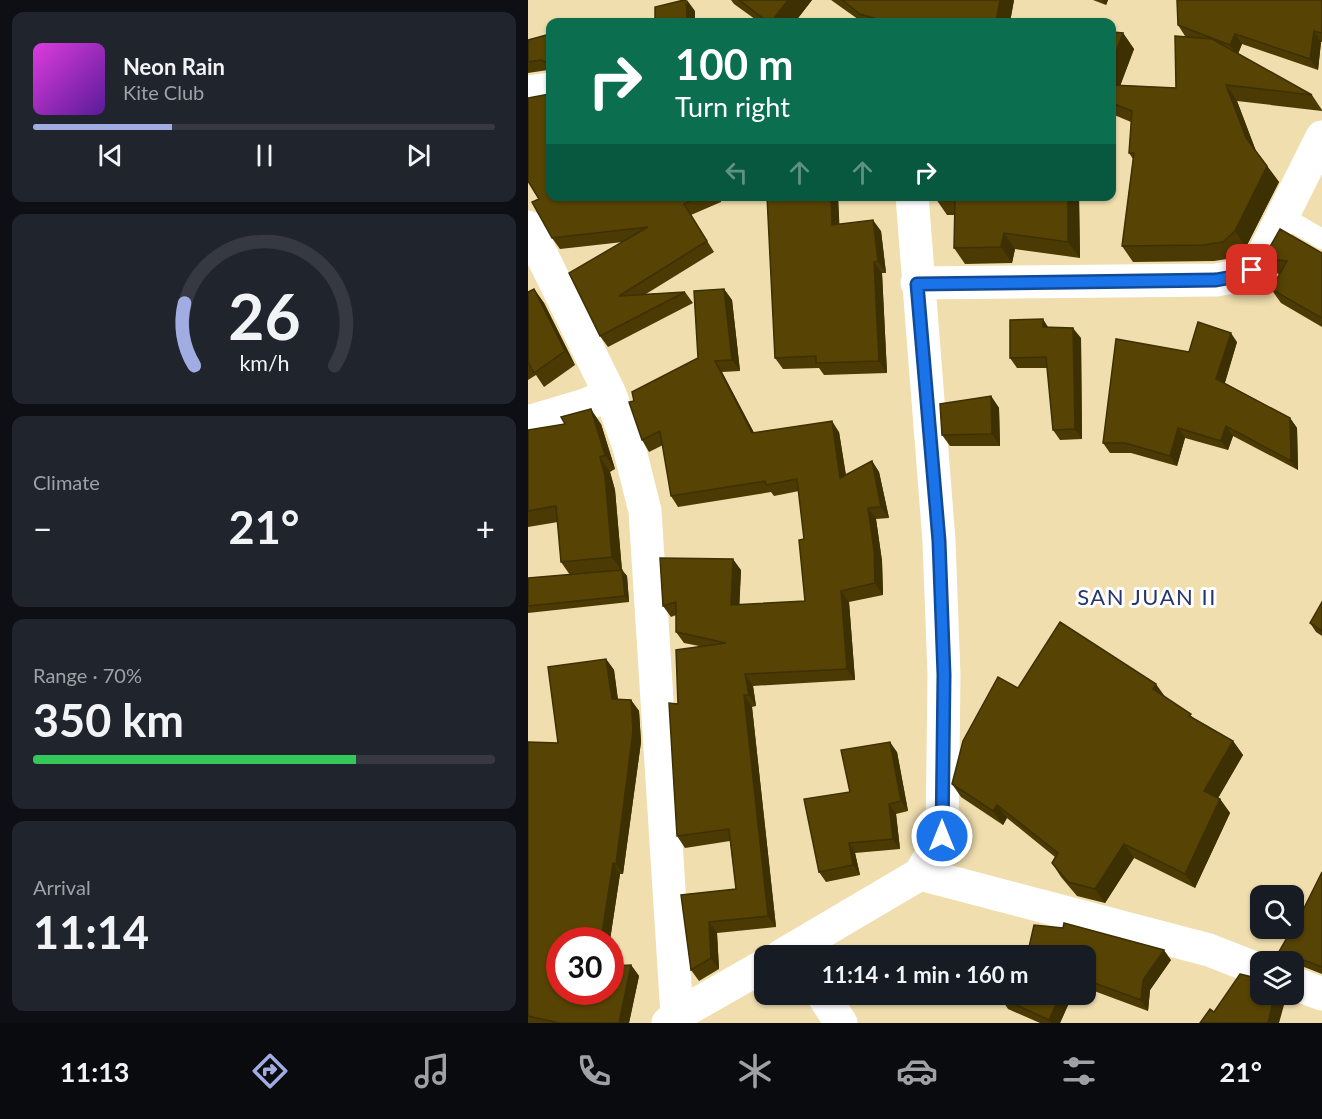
<!DOCTYPE html>
<meta charset="utf-8">
<style>
body{margin:0;font-family:Lato,sans-serif;background:#20242c;color:#f1f3f6;height:100vh;display:flex;flex-direction:column;font-size:22px;white-space:nowrap}
*{box-sizing:border-box;margin:0}
p{font-size:20px;color:#9ea1a6}
.icon{flex:none;width:33px;height:33px;fill:none;stroke:currentColor;stroke-width:2;stroke-linecap:round;stroke-linejoin:round}
.map{position:relative;flex:1;overflow:hidden}
.details{display:flex;flex-direction:column;gap:12px;padding:12px;background:#0d0f14;width:528px}
.details>*{flex:none}
.hud{position:absolute;left:18px;top:18px;width:570px;height:183px;border-radius:12px;box-shadow:0 2px 4px #0004;background:#0b6e4f;color:#fff;overflow:hidden}
.fabs{position:absolute;left:722px;top:885px;display:grid;gap:12px}
.fabs a{display:grid;place-items:center;width:54px;height:54px;border-radius:12px;background:#171b24;box-shadow:0 2px 4px #0004;font-size:30px}
.speed{position:absolute;left:18px;top:927px;display:flex;gap:12px;font-size:30px;font-weight:700;text-align:center}
.speed>*{display:grid;place-content:center;width:78px;height:78px;border-radius:50%;background:#171b24;box-shadow:0 2px 4px #0004;line-height:1}
.speed .limit{border:9px solid #d22;background:#fff;color:#111}
.pin{position:absolute;display:grid;place-items:center;width:51px;height:51px;color:#fff;margin:-26px;border-radius:12px;box-shadow:0 3px 9px #0006}
.me{position:absolute;width:66px;margin:-33px;rotate:0deg;stroke-linejoin:round;filter:drop-shadow(0 0 4px #0008)}
.turn{display:flex;align-items:center;gap:21px;height:126px;padding:0 30px;font-size:27px}
.turn .icon{width:78px;height:78px;stroke-width:2.5}
.turn b{display:block;font-size:42px;line-height:51px}
.lanes{display:flex;align-items:center;height:57px;padding:0 30px;background:#0003;justify-content:center;gap:30px;direction:ltr}
.lanes .off{opacity:.35}
.big{font-size:45px;font-weight:700;line-height:1.1}
.details .tile{flex:1;display:flex;flex-direction:column;justify-content:center;gap:9px;min-width:0;padding:0 21px;border-radius:12px;background:#20242c}
.details .dial{align-items:center;gap:0}
.dial svg{height:156px;overflow:visible;fill:none;stroke:#363941;stroke-width:7;stroke-linecap:round;text-anchor:middle}
.dial text{fill:#f1f3f6;stroke:none}
.song{display:flex;align-items:center;gap:18px}
.cover{width:72px;height:72px;border-radius:9px;background:linear-gradient(135deg,hsl(300 70% 55%),hsl(270 70% 35%))}
.played{height:6px;border-radius:3px;background:linear-gradient(90deg,#a0ace2 30%,#363941 30%)}
.keys{display:flex;justify-content:space-around;direction:ltr}
.heat{display:flex;justify-content:space-between;align-items:center;font-size:33px;direction:ltr}
.charge{height:9px;border-radius:4px;background:linear-gradient(90deg,#34c759 70%,#363941 0)}
.trip{position:absolute;left:226px;top:945px;width:342px;height:60px;border-radius:12px;background:#171b24;box-shadow:0 2px 4px #0004;font-weight:700;line-height:60px;text-align:center}
.tabs{display:flex;height:96px;justify-content:space-around;align-items:center;background:#090b0e;color:#9ea1a6}
.tabs .icon{width:42px;height:42px}
.tabs .on{color:#a0ace2}
.tabs b{font-size:27px;color:#f1f3f6}
main{display:flex;flex:1;min-height:0}
.map>svg:first-child{display:block}
.lines{fill:none;stroke-linecap:round;stroke-linejoin:round}
.service{stroke:#fff;stroke-width:20}
.minor{stroke:#fff;stroke-width:33}
.wall{fill:#4b3a03}
.shaded-wall{fill:#3d3003}
.building{fill:#574404;stroke:#3d3003;stroke-width:1.5}
.route-casing{stroke:#114b97;stroke-width:15}
.route{stroke:#1a73e8;stroke-width:10}
.labels{text-anchor:middle;stroke-width:6;stroke-linejoin:round;paint-order:stroke}
.neighbourhood-label{font-size:22px;letter-spacing:1.5px;fill:#27356e;stroke:#fff}
</style>
<main>
<section class="details">
<div class="tile">
<div class="song"><i class="cover"></i><div><b>Neon Rain</b><p>Kite Club</p></div></div>
<div class="played"></div>
<div class="keys"><svg class="icon" aria-label="previous" viewBox="0 0 24 24"><path d="M18 5L8 12l10 7zM5 5v14"/></svg><svg class="icon" aria-label="pause" viewBox="0 0 24 24"><path d="M8 5v14M16 5v14"/></svg><svg class="icon" aria-label="next" viewBox="0 0 24 24"><path d="M6 5l10 7-10 7zM19 5v14"/></svg></div>
</div>
<div class="tile dial"><svg viewBox="0 0 100 80">
<path d="M14 69A42 42 0 1 1 86 69"/>
<path d="M14 69A42 42 0 0 1 9 37" stroke="#a0ace2"/>
<text x="50" y="56" font-size="32" font-weight="700">26</text>
<text x="50" y="72" font-size="11">km/h</text>
</svg></div>
<div class="tile"><p>Climate</p>
<div class="heat"><a>−</a><b class="big">21°</b><a>+</a></div>
</div>
<div class="tile"><p>Range · 70%</p><b class="big">350 km</b><div class="charge"></div></div>
<div class="tile"><p>Arrival</p><b class="big">11:14</b></div>
</section>
<div class="map">
<svg width="794" height="1023" viewBox="0 0 794 1023">
<rect width="100%" height="100%" fill="#f0deae"/>
<g class="lines">
<!-- service -->
<path class="service" d="M756,217L794,239"/>
<!-- minor -->
<path class="minor" d="M0,92L22,89
M0,227L82,394L101,447L117,511L149,1015
M389,283L688,280L715,275L733,259L794,137
M0,422L57,405L82,394
M392,874L681,950L732,970
M253,956L392,874L414,836L416,675L411,541L384,196
M765,983L794,994
M294,994L313,1023
M140,1023L149,1015L237,965"/>
</g>
<!-- wall -->
<path class="wall" d="M203,0H284L267,22H231L206,4Z
M303,0H486L482,22H334Z
M565,0H580L578,5Z
M794,0V42H793L790,70L714,44L710,54L784,95L794,110V111L709,101L728,151L751,182L718,247L706,258L686,261L605,262L594,246L605,159L601,153L603,122L584,114V32L595,33L606,49L592,85L648,88L661,38L657,36L650,25Z
M22,34V71L20,70L0,73V40Z
M22,196H193V202L163,215L186,252L118,294L157,292L165,303L80,347L72,336L95,242L32,249L24,238L11,199Z
M239,196H310L311,224L353,231L358,273H354L359,373L296,375L291,368L255,369L247,358Z
M408,196H551L552,258L487,249L484,263L437,264L426,248V215H419L408,199Z
M794,253V327L753,303L743,289L752,274L745,273L735,259Z
M6,289L16,303L47,365L16,387L8,375L0,380V292Z
M196,289L204,300L212,371L194,372L226,433L311,432L318,475L344,461L351,472L361,518L348,519L354,561L355,595L321,602L327,680L225,686L228,706L224,707L248,927L189,933L191,969L171,981L163,970L153,895L208,889L202,841L157,848L149,836L150,704L171,646L156,643L148,632V615L143,617L135,606L213,570L211,605L277,601L276,539L271,491L246,496L243,492L150,507L143,496L135,445L121,452L114,440L106,401L170,358Z
M520,327L553,338L554,439L532,440L525,430L519,368H489L482,358Z
M709,342L697,383L762,418L769,428L770,470L705,436L700,450L657,438L649,466L603,453H582L575,443L661,352Z
M463,396L471,408L472,446H422L414,435Z
M73,424L87,469L82,472L87,490L94,570L99,576L101,602L0,613V578L42,575L33,562L30,522L0,527V430Z
M794,602V636L788,632L782,623Z
M78,659L86,670L90,699L103,700L111,711L113,742L95,874H92L82,940H32V992L103,965L111,976L101,1023H0V742L30,743Z
M490,688L637,697L666,718L705,741L715,755L690,798L692,799L702,813L667,888L606,858L577,903L549,896L533,877L524,863L527,857L479,818L475,825L433,797L424,784Z
M369,752L380,811L368,814L372,849L327,853L332,875L298,882L291,872L322,792Z
M794,872V974L771,965H765V962H745L774,912Z
M558,956L643,960L622,990L620,1011L558,988Z
M474,994H545L532,1023H512L480,1009L473,998Z"/>
<!-- shaded-wall -->
<path class="shaded-wall" d="M159,0L167,11V22H159Z
M260,0H284L267,22H243Z
M472,0H486L482,22H468Z
M575,0H580L578,5Z
M786,31L793,42L790,70L782,59Z
M595,33L606,49L587,100L584,96V63Z
M707,34L714,44L709,56L702,45Z
M698,85L709,101L729,154L718,138Z
M22,133V172L20,168Z
M739,166L751,182L718,247L707,231Z
M303,196H310L312,236L304,225Z
M540,196H551L552,258L540,242Z
M345,220L353,231L358,273L350,261Z
M476,233L487,249L484,263L473,247Z
M346,262L354,273L359,373L351,361Z
M6,289L16,303L47,365L37,351Z
M196,289L204,300L212,371L204,360Z
M515,319L522,330L515,327Z
M545,328L553,338L554,439L547,429Z
M703,333L709,342L695,388L688,379Z
M187,361L194,372L232,444L224,433Z
M463,396L471,408L472,446L464,434Z
M63,409L73,424L87,469L77,455Z
M762,418L769,428L770,470L763,461Z
M304,421L311,432L320,489L312,478Z
M698,426L705,436L700,450L693,441Z
M650,428L657,438L649,466L642,456Z
M72,457L82,472L87,490L94,571L84,557Z
M344,461L351,472L361,518L353,507Z
M340,508L348,519L354,561L355,595L347,583Z
M205,559L213,570L211,616L203,605Z
M94,570L99,576L101,602L97,596Z
M313,591L321,602L327,680L319,669Z
M78,659L86,670L91,710L84,699Z
M217,674L225,686L228,706L221,695Z
M628,684L638,698L625,689Z
M216,695L224,707L248,927L240,916Z
M103,700L111,711L113,742L95,874L88,864Z
M705,741L715,755L686,805L676,791Z
M362,742L369,752L380,811L373,801Z
M692,799L702,813L667,888L657,874Z
M361,804L368,814L372,849L365,839Z
M469,805L479,818L475,825L465,811Z
M321,843L327,853L332,875L325,865Z
M596,844L606,858L577,903L567,889Z
M85,863L92,874L82,940H73Z
M181,922L189,933L191,969L183,958Z
M636,950L643,960L622,990L620,1011L613,1000L615,980Z
M103,965L111,976L101,1023H91Z
M533,994H545L532,1023H524L521,1020Z
M747,994H749L756,1005L751,1023H740Z"/>
<!-- building -->
<path class="building" d="M156,0H158L159,22H127V7Z
M211,0H260L243,22H240Z
M314,0H472L468,22H359L332,14Z
M649,0H794V33L786,31L782,59L707,34L702,45L650,25Z
M584,32L595,33L584,63Z
M22,34V64L13,60L0,62V40Z
M647,36L684,39L784,95L698,85L718,138L739,166L707,231L695,242L675,245L594,246L606,153H601L604,111L584,103V85L648,88Z
M22,94V133L20,168L22,166V196H172L156,204L179,241L91,296L157,292L72,336L41,273L120,227L24,238L4,202L11,199L0,181V98Z
M239,196H303L304,225L345,220L350,261L346,262L351,361L288,363V356L247,358Z
M408,196H540V242L476,233L473,247L426,248L427,200L408,199Z
M752,229L794,253V318L743,289L759,261L735,259Z
M6,289L37,351L6,373L0,362V292Z
M196,289L204,360L187,361L224,433L304,421L312,478L344,461L353,507L340,508L346,550L347,583L313,591L319,669L217,674L221,695H216L240,916L181,922L183,958L163,970L153,895L208,889L201,829L149,836L141,703L150,704L148,650L198,643L148,632V602L135,606L132,558L205,559L203,605L277,601L271,540L276,539L269,479L238,485L237,481L143,496L132,431L114,440L101,402L106,401L104,392L170,358L166,291Z
M515,319V327L545,328L547,429L525,430L518,357L482,358V320Z
M670,322L703,333L688,379L762,418L763,461L698,426L693,441L650,428L642,456L597,443H575L588,339L661,352Z
M463,396L464,434L414,435L412,404Z
M63,409L77,455L72,457L77,476L84,557L33,562L28,506L0,511V430L37,424L33,417Z
M94,570L97,596L0,606V578Z
M794,602V631L782,623Z
M532,622L628,684L625,689L663,714L661,716L705,741L676,791L692,799L657,874L596,844L567,889L540,882L524,863L530,853L469,805L465,811L424,784L435,741L470,677L490,688Z
M78,659L84,699L103,700L105,731L88,864L85,863L73,940H32V992H82V966L103,965L91,1023H31L0,1016V742L30,743L20,667Z
M362,742L373,801L361,804L365,839L321,843L325,865L291,872L276,799L322,792L313,750Z
M794,872V967L765,956L755,955L745,962L774,912Z
M536,923L636,950L615,980L613,1000L558,980V956H499L506,925L535,928Z
M712,974L724,977L732,982V994H747L740,1023H672L682,1009L686,1012Z
M474,994H533L521,1020L473,998Z"/>
<g class="lines">
<defs>
<path id="route" d="M414,836L416,675L411,541L389,284L688,280L715,275L724,270"/>
</defs>
<!-- route casing -->
<use href="#route" class="route-casing"/>
<!-- route -->
<use href="#route" class="route"/>
</g>
<g class="labels">
<!-- neighbourhood labels -->
<g class="neighbourhood-label">
<text x="619" y="605">SAN JUAN II</text>
</g>
</g>
</svg>
<div class="fabs">
<a><svg class="icon" aria-label="search" viewBox="0 0 24 24"><circle cx="10" cy="10" r="6"/><path d="M15 15l6 6"/></svg></a>
<a><svg class="icon" aria-label="layers" viewBox="0 0 24 24"><path d="M12 4l9 5-9 5-9-5zM3 14l9 5 9-5"/></svg></a>
</div>
<div class="speed"><div class="limit">30</div></div>
<div class="pin" style="left:724px;top:270px;background:#d93025"><svg class="icon" aria-label="arrive" viewBox="0 0 24 24"><path d="M6 21V4h12l-3 4 3 4H6"/></svg></div>
<svg class="me" style="left:414px;top:836px" viewBox="-20 -20 40 40"><circle r="17" fill="#1a73e8" stroke="#fff" stroke-width="3"/><path d="M0-11L8 9 0 5-8 9z" fill="#fff"/></svg>
<div class="trip">11:14 · 1 min · 160 m</div>
<div class="hud">
<div class="turn"><svg class="icon" aria-label="right" viewBox="0 0 24 24"><path d="M7 20v-9h11M14 6l5 5-5 5"/></svg><div><b>100 m</b>Turn right</div></div>
<div class="lanes"><svg class="icon off" aria-label="left" viewBox="0 0 24 24"><path d="M17 20v-9H6M10 6l-5 5 5 5"/></svg><svg class="icon off" aria-label="ahead" viewBox="0 0 24 24"><path d="M12 20V5M6 11l6-6 6 6"/></svg><svg class="icon off" aria-label="ahead" viewBox="0 0 24 24"><path d="M12 20V5M6 11l6-6 6 6"/></svg><svg class="icon" aria-label="right" viewBox="0 0 24 24"><path d="M7 20v-9h11M14 6l5 5-5 5"/></svg></div>
</div>
</div>
</main>
<nav class="tabs">
<b>11:13</b>
<svg class="icon on" aria-label="directions" viewBox="0 0 24 24"><path d="M12 3l9 9-9 9-9-9zM9 14v-3h6M13 9l2 2-2 2"/></svg>
<svg class="icon" aria-label="music" viewBox="0 0 24 24"><path d="M9 18V5l10-2v13"/><circle cx="6" cy="18" r="3"/><circle cx="16" cy="16" r="3"/></svg>
<svg class="icon" aria-label="phone" viewBox="0 0 24 24"><path d="M5 4h4l2 5-3 2q2 4 5 5l2-3 5 2v4C11 20 4 13 5 4z"/></svg>
<svg class="icon" aria-label="climate" viewBox="0 0 24 24"><path d="M12 3v18M4 7l16 10M4 17L20 7"/></svg>
<svg class="icon" aria-label="car" viewBox="0 0 24 24"><path d="M5 17H2v-5l4-1 3-4h7l3 4 3 1v5h-3M9 17h6M6 11h13"/><circle cx="7" cy="17" r="2"/><circle cx="17" cy="17" r="2"/></svg>
<svg class="icon" aria-label="filters" viewBox="0 0 24 24"><path d="M4 7h16M4 17h16"/><circle cx="9" cy="7" r="2"/><circle cx="15" cy="17" r="2"/></svg>
<b>21°</b>
</nav>
